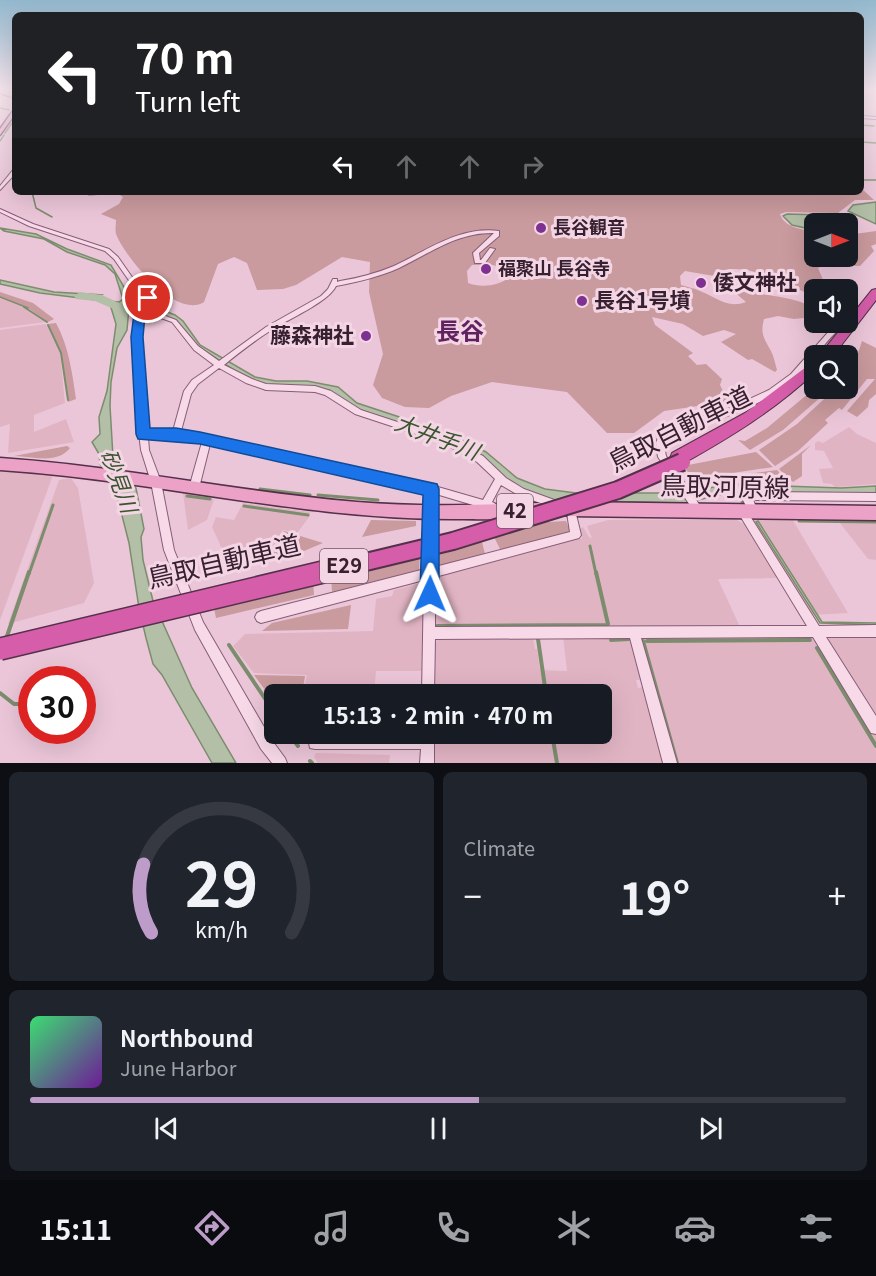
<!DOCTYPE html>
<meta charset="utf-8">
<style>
body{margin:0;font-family:Georgia,"Noto Sans JP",serif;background:#20242c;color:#f1f3f6;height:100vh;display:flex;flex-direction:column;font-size:22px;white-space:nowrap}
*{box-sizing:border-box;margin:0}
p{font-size:20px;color:#9ea1a6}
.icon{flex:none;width:33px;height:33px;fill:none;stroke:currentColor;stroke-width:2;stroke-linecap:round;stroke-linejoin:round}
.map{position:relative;height:763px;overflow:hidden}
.details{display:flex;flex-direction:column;gap:9px;padding:9px;background:#0d0f14;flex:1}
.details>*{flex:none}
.guide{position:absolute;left:12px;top:12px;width:852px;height:183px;border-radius:9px;box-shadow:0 6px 24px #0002;background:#202124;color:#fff;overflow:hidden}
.needle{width:39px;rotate:90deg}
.tools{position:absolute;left:804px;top:213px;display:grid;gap:12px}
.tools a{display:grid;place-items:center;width:54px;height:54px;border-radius:9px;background:#171b24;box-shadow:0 6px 24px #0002;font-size:30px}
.speed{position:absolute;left:18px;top:666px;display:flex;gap:12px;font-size:30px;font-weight:700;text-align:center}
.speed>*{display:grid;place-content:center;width:78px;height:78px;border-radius:50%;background:#171b24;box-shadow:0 6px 24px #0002;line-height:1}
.speed .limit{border:9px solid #d22;background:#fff;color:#111}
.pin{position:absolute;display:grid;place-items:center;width:51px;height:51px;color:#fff;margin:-26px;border:3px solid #fff;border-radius:50%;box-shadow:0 2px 6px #0007}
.me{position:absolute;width:66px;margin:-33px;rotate:1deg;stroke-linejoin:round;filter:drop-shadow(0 0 4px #0008)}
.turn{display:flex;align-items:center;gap:21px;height:126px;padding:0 24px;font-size:27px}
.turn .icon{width:78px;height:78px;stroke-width:2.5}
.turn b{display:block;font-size:42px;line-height:51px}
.lanes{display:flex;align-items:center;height:57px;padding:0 24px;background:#0003;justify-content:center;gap:30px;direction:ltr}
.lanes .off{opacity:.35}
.big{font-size:45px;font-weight:700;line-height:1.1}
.details .widget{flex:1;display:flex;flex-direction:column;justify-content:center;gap:9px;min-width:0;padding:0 21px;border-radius:9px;background:#20242c}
.details .dial{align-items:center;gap:0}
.dial svg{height:156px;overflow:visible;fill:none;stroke:#363941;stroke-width:7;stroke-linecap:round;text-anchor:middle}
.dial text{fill:#f1f3f6;stroke:none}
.song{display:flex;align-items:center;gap:18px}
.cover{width:72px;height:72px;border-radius:9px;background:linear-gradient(135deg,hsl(140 70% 55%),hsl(280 70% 35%))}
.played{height:6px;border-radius:3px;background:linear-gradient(90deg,#bd9cc9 55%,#363941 55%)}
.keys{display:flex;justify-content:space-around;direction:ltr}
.heat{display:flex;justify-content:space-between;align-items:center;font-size:33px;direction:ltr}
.details .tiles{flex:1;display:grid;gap:9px;grid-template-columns:1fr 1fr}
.widget:last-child{grid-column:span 2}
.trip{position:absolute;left:264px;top:684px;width:348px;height:60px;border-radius:9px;background:#171b24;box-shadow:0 6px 24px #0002;font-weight:700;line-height:60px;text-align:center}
.tab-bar{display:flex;height:96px;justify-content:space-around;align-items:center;background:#090b0e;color:#9ea1a6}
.tab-bar .icon{width:42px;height:42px}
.tab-bar .selected{color:#bd9cc9}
.tab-bar b{font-size:27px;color:#f1f3f6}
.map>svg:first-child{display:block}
.farmland{fill:#e1b4c4}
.green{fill:#c99a9e;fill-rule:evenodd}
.water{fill:#b3bfa7;stroke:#7c8d6e;stroke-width:1.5}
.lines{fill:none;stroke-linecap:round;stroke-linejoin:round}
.stream-far3{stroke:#7c8d6e;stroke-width:1.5}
.stream-far2{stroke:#7c8d6e;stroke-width:2}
.stream-far1{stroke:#7c8d6e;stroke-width:3}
.stream{stroke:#7c8d6e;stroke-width:4}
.river{fill:#b3bfa7;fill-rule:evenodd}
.street-casing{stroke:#865d78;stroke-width:2}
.primary-casing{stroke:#54314a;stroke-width:3}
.highway-casing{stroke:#54314a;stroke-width:2}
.street{fill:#f7d9e7;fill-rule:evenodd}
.primary{fill:#eca1c7;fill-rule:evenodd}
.highway{fill:#d55da9;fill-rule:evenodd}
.highway-bridge-far1-casing{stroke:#54314a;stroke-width:20;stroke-linecap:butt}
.highway-bridge-casing{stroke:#54314a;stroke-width:24;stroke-linecap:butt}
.highway-bridge-far1{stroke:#d55da9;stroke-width:16}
.highway-bridge{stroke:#d55da9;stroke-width:21}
.route{fill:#1a73e8;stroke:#114b97;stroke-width:1.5}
.poi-dot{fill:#7d3191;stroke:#f3d5e4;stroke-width:2}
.labels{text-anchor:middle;stroke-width:6;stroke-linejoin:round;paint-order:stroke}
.far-poi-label{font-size:18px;font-weight:bold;fill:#372030;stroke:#f3d5e4;text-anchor:start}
.shield{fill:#f3d5e4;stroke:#6f5666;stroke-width:1.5}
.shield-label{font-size:20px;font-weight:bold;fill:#372030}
.poi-label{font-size:21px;font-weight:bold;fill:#372030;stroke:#f3d5e4;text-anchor:start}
.water-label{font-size:22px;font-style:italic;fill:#3a5530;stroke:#f3d5e4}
.quarter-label{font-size:24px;font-weight:bold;fill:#612260;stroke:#f3d5e4}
.near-street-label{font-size:26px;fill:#372030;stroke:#f3d5e4}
</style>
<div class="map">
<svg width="876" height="763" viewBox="0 0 876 763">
<rect width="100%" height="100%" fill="#ebc6d8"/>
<!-- farmland -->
<path class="farmland" d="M0,297L25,308L46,322L0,328Z
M46,324L60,353L65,403L34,415V432L66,419L74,442L8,453L10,424L0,427V330Z
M849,427L857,434L876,443V484L835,487L832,484L823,483L819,469L833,468L824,451L815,450V443L818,441L823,443Z
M0,470L53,475L0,620Z
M71,478L78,488L94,583L84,603L8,624L59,480Z
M183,493L214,499L207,520L188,530Z
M243,503L310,512V516L297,533L283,530L266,559L237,564L222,549L212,527L216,517L234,520Z
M751,517H791L848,613L811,615Z
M836,518H876V560L868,559Z
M735,519L744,524L778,578L718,579L740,627L433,629L434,579L439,576L575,539H582L580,529L583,527L589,537L592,538L587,526L608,520Z
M417,584L425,589L423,671H376L374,694H303L307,675L254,673L233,646L245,634L373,631L376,599L392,596L394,590Z
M809,636L822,645L876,734V763H673L639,638Z
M533,637L535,649H537L540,670L567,671L563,637H630L642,680H636L638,688L644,687L664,763H432V734H602V694H432V647L438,639Z
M830,637H876V721L827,642Z
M316,753L390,755L389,763H318L314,757Z"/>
<!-- green -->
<path class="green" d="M861,188L874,200H855L838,213L786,212L780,214C784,228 803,229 814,232V256H848V235L876,231V244L871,246L874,251L860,266L825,265L818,268L827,289L814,290V296C785,285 751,262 719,271L720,277L685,271L680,276L681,285C687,287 694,288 700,291C716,297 727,309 746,302L732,290C753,294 800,296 814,309V317L794,319L778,316L764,319C760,334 764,338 771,351C774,357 775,363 777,370L775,372L752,359L748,360L721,342L736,334L724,330L703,336L683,324L652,317L655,325L693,353L688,356L697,365L706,364L722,379L720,385L723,391L731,392L741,389L748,392L745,399L664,411L634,433H607L567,392L492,382L451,396L429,408L405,407L382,398L373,385L383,354L369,292L370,262L342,257L296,285L283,289L257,290L247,263L234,257L218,264L204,302C176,320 125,257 116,234C115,230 116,224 116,220L101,214L119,204L123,197L117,193L89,196L84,192L849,193L861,192ZM472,265H493L505,268L510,277C499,286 481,288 468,283L467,271Z
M0,292L33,303L54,319L48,322L28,308L0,297Z
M56,323C69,347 72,372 76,399L68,402L61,352L48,324Z
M862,341L876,348V394L869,400L868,407L857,417L847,411L875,379H867L842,410L839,408L825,420L828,423L798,451L775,466L759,450L797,424L835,389L848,388V364L858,353Z
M815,388L830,389L783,430L750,450L738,440L745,441L767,428Z
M811,445L802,454V476L793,482L779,469Z
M67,446L70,448C58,464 33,457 14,456Z
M756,452L773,467L699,478L688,472L683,466Z
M777,470L789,482L713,479Z
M371,520L416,521V526L362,537Z
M566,521L570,531L501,551L493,535L532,523Z
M284,531L323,543L304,551L268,558Z
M481,538L485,554L437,567L435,564V550Z
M420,554L419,570L332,592L331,575Z
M313,580L314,595L216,618L213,603Z
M351,605L348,629L262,631L272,623Z
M254,675L305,676L302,694H274V702Z"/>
<!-- water -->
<path class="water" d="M876,202V224L848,211L853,205Z
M787,214L823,215L839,223L814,224V230L792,225L783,216Z
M0,228L36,234L67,249L111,265L130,297L127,330L117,348L111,382L110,406L113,457L117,467L136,488L144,529L141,537L143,560L153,601L192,688L236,763H212L162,675L153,664L146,638L139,608L129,543L114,484L100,464L99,454L92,442L100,434L99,417L107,391L116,324L109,301L119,302L123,299L115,274L105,265L67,252L44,239L4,231Z
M0,280L54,292L102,295L96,300L40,293L0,284Z
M152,306L175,315L183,321L200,345L255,377L276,381H307L338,387L357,403L448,433L486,452L517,478L545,489L576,493H688L726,484L841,488L876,486V495L834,496L732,492L685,503L544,500L507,481L444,438L353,408L329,390L263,385L243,376L192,342L176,320L147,310Z
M758,521L822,622L876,623V625L820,623L756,522Z"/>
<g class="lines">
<!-- stream-far3 -->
<path class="stream-far3" d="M0,108L9,110
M861,125L874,126
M0,128L9,115
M5,133L12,123
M0,141L4,135
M861,142L876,143
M861,180H876
M32,192L36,208L52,217
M0,297L28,308"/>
<!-- stream-far2 -->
<path class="stream-far2" d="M24,307L47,322
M48,325L61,353L68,400"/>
<!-- stream-far1 -->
<path class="stream-far1" d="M260,489L310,495
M318,495L378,500
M187,496L210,499
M740,498L744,505
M244,506L308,515
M799,521L876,522
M590,546L596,574
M29,574L53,505"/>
<!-- stream -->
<path class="stream" d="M596,572L608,624
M437,626L606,625
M6,639L29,572
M538,639L546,694
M611,640L629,639
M643,641L677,763
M647,641L810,640
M229,645L274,712
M817,648L876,746
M0,693L14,704H23L32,717
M289,734L298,746
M552,734L557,763
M310,761L312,763"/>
<!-- river -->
<path class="river" d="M80,292L102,295L119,303L152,304L165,311L159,315L129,309L123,313L95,301L76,299L74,296Z"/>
<defs>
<path id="street" d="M861,116L876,117V119L861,118Z
M13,170H15V174L0,190V186Z
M0,209L33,224L109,249L118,257L141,290L154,301L147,309L176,320L198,346L219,361L266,327L321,296L328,289L333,279H337V282L340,281C359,278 377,273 394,266C428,250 460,226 499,231V236L479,253L480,260H481L490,248L495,249L485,263H475L473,253L494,233C458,232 430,253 399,268C379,277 357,282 336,286C329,302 286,320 270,331C254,341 239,353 224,365L252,379L266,384L315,386L331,391L361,410L449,439L483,456L506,478L524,489L560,502L562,505L560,508L557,509L518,495L501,485L492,502L496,504L498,507L496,510L493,511L436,494L435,567L570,532L567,513L565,512L563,509L565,506L568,505L574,506L581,535L579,538L435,577V627L807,626L739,514L737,511L739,508L742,507L745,508L819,626L876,625V637H826L876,716V734L871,733L813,637L641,638L677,763H663L630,638L435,639L434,694H422L424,580L261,623L257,621L255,617L257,613L261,611L425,569L426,492L210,444L199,488L197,491L194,492L191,491L189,488L202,442L178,437H148L149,450L161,482L174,550L203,622L271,739L285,758L287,763H272L261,749L195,630L164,550L151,482L141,450L135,398V321L138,311L147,301L137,292L114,259L105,251L29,226L0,212ZM144,312L172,322L194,350L214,365L192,380L184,391L173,431H147L143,398L141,321ZM219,368L246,383L266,390L315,392L325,395L355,414L443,443L477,462L495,479L483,500L431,485L181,431L191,394L198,384Z
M830,322H836L837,330L836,332C822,346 812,362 798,377C789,386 778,392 767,398C753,406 737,413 721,418C702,423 679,424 665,439L664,446L666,456L703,510L701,513L698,514L695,513L658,457L656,443L659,435L664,430L678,423L726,410L769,390L791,374L831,329Z
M746,492L876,493V501L753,500L758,511L756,514L753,515L750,514L741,496L743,493Z
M422,734H434V763H420L421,749H315L310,748L309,743L310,738L315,737H421Z"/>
<path id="primary" d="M0,90L15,94V98L0,93Z
M15,108V114L0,135V129Z
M0,458C120,466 237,492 357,502C417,507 478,505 539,503L544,505L547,510L544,515C528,521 482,519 463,519C306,521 155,480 0,470Z
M568,502L876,506V520L568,516L563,514L560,509L563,504Z"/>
<path id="highway" d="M876,289V300L833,356H819L872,290Z
M814,361V373C775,410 730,437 684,463L678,464L672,463L670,458L672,453L745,413Z"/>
</defs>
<!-- street casing -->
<use href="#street" class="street-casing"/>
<!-- primary casing -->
<use href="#primary" class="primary-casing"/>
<!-- highway casing -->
<use href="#highway" class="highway-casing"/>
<!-- street -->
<use href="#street" class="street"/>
<!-- primary -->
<use href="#primary" class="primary"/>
<!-- highway -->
<use href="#highway" class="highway"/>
<defs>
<path id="highway-bridge-far1" d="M316,574L453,541L618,490L682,462"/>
<path id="highway-bridge" d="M0,649L323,572"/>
</defs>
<!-- highway-bridge-far1 casing -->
<use href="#highway-bridge-far1" class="highway-bridge-far1-casing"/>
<!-- highway-bridge casing -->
<use href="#highway-bridge" class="highway-bridge-casing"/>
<!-- highway-bridge-far1 -->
<use href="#highway-bridge-far1" class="highway-bridge-far1"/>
<!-- highway-bridge -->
<use href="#highway-bridge" class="highway-bridge"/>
</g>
<!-- sky -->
<linearGradient id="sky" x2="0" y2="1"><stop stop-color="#93b8ce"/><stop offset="0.46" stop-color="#f6e5ed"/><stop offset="1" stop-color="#f6e5ed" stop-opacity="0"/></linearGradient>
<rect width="876" height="195" fill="url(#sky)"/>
<!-- route -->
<path class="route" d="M148,294L152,295L156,304L145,315L143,337L150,428H176L200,432L437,484L439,489V594L436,601L430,603L423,601L420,594L423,495L200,444L138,439L136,434L131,337L134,314L144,303L142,298L144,295Z"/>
<!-- markers -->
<g class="poi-dot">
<circle cx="541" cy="228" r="6"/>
<circle cx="486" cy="269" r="6"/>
<circle cx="701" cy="283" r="6"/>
<circle cx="582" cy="301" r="6"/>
<circle cx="366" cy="336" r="6"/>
</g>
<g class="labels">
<!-- far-poi labels -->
<g class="far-poi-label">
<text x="553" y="234">長谷観音</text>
<text x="498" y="275">福聚山 長谷寺</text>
</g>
<!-- shield labels -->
<g class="shield">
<rect x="497" y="494" width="36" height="34" rx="4.5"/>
<rect x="320" y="549" width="48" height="34" rx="4.5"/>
</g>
<g class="shield-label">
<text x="515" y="518">42</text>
<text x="344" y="573">E29</text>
</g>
<!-- poi labels -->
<g class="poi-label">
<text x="713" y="290">倭文神社</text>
<text x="594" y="308">長谷1号墳</text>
<text x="354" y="343" text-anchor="end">藤森神社</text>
</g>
<!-- water labels -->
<g class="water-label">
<text transform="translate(437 437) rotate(21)" y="8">大井手川</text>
<text transform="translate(119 481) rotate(70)" y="8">砂見川</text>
</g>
<!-- quarter labels -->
<g class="quarter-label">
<text x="460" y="340">長谷</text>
</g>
<!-- near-street labels -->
<g class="near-street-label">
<text transform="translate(680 429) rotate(-27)" y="9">鳥取自動車道</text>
<text transform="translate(725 487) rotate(1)" y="9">鳥取河原線</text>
<text transform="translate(224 562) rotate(-13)" y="9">鳥取自動車道</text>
</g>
</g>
</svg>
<div class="tools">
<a><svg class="needle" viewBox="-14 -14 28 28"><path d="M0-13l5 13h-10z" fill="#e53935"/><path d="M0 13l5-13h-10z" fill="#9ea1a6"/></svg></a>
<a><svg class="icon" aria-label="sound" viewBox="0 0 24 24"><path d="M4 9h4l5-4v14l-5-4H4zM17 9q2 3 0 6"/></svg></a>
<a><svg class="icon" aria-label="search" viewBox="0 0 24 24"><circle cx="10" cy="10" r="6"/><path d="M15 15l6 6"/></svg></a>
</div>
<div class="speed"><div class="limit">30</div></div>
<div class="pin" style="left:148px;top:298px;background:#d93025"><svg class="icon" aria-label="arrive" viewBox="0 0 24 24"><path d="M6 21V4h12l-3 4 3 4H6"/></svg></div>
<svg class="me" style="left:430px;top:594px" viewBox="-20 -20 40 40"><path d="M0-17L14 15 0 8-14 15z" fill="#1a73e8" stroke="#fff" stroke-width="4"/></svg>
<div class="trip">15:13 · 2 min · 470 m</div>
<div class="guide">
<div class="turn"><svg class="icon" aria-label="left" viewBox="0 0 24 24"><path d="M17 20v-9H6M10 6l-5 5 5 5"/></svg><div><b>70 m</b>Turn left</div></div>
<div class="lanes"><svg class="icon" aria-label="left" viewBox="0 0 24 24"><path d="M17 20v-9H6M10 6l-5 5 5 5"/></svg><svg class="icon off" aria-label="ahead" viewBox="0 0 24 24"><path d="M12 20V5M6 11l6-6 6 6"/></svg><svg class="icon off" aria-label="ahead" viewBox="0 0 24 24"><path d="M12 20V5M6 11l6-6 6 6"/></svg><svg class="icon off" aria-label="right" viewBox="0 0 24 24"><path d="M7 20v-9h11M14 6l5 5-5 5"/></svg></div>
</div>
</div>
<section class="details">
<div class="tiles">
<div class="widget dial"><svg viewBox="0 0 100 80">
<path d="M14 69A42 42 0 1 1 86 69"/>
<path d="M14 69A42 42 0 0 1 10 34" stroke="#bd9cc9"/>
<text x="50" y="56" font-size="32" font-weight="700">29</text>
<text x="50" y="72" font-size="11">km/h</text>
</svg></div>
<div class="widget"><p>Climate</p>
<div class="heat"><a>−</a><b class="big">19°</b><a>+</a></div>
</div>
<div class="widget">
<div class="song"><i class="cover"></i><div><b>Northbound</b><p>June Harbor</p></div></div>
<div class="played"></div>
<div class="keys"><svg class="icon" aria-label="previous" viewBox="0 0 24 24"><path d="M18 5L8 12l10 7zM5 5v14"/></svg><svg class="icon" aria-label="pause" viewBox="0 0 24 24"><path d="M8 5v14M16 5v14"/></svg><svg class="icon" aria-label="next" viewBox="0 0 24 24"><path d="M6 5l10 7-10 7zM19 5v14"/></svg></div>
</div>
</div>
</section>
<nav class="tab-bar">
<b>15:11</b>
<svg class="icon selected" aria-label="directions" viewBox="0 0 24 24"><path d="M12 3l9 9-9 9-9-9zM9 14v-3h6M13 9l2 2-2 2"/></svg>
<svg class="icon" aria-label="music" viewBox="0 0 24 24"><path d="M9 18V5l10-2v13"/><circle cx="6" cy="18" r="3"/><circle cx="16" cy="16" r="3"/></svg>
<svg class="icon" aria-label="phone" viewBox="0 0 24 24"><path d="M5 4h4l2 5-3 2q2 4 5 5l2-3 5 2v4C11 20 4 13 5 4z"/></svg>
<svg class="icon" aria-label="climate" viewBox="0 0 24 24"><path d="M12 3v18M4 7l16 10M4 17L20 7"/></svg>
<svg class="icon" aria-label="car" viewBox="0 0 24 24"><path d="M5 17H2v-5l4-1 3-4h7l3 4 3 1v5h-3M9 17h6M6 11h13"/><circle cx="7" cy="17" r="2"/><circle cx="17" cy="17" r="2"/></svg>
<svg class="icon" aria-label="filters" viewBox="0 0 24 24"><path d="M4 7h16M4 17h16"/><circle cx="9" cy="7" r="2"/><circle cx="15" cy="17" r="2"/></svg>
</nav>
